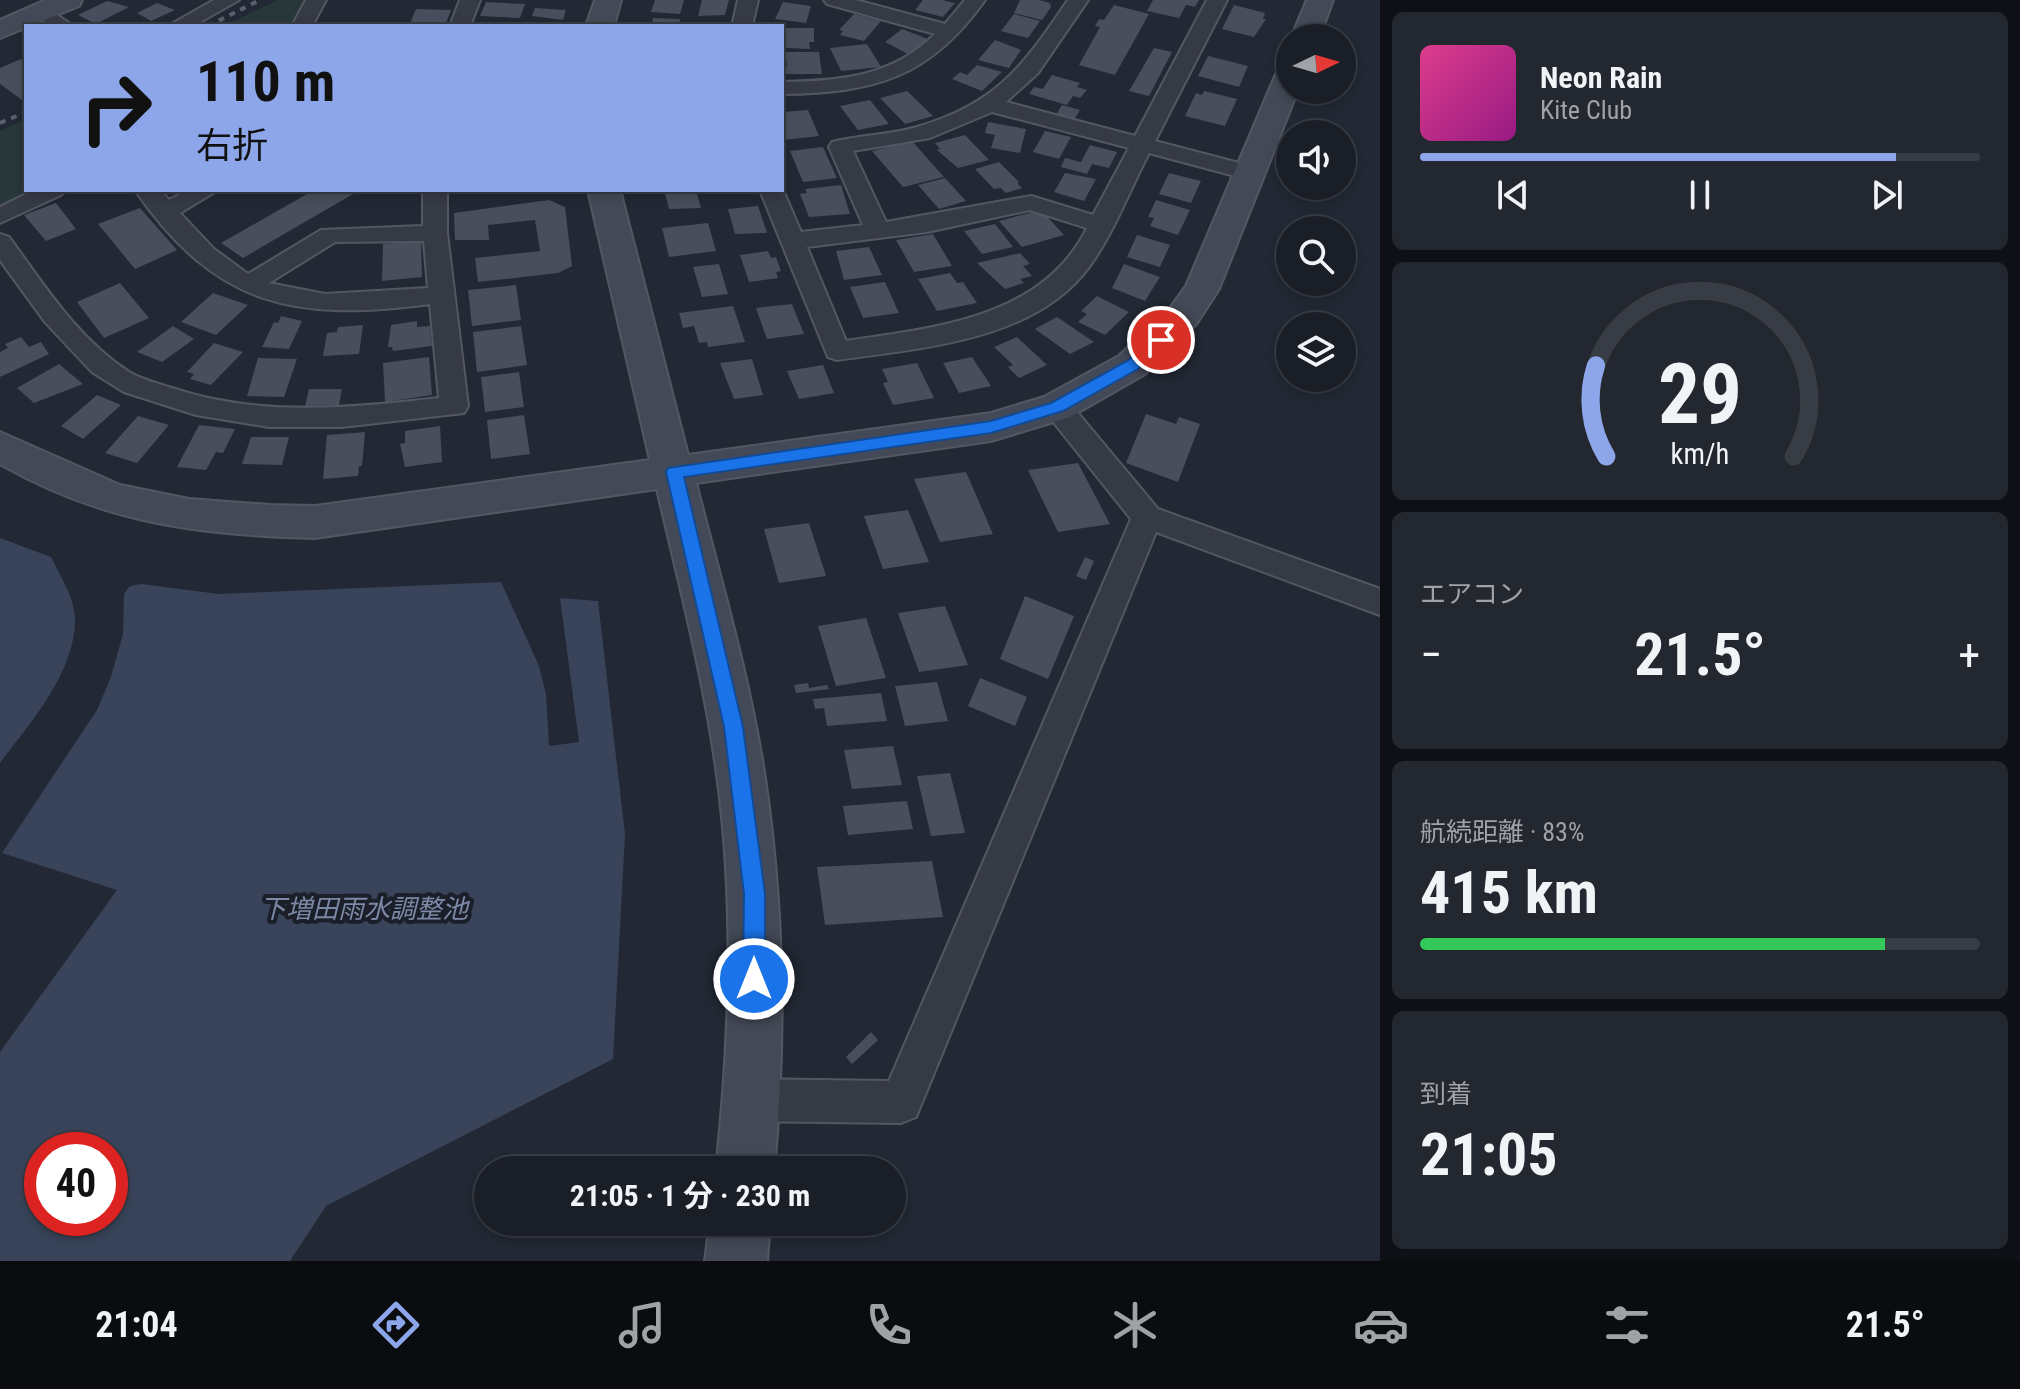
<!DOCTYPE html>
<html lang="ja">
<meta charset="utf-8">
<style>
body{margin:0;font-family:"Roboto Condensed","Noto Sans JP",sans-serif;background:#23272f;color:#f1f3f6;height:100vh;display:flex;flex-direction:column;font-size:30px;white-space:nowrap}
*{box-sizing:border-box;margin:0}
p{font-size:26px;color:#9fa2a7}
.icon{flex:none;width:44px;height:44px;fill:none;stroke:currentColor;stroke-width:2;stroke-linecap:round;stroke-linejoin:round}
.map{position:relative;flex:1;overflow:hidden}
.drawer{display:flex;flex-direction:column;gap:12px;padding:12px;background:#0e1015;width:640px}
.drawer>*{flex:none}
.banner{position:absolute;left:24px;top:24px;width:760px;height:168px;border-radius:0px;box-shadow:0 4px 12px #0003,0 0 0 2px #383c44;background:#8da6e9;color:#111;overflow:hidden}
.needle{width:52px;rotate:85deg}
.buttons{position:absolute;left:1276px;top:24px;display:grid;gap:16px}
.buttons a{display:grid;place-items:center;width:80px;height:80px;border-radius:50%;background:#1a1e27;box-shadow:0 4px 12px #0003,0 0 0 2px #383c44;font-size:40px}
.speed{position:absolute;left:24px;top:1132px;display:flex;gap:16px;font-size:40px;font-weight:700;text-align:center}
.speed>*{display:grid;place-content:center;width:104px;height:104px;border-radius:50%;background:#1a1e27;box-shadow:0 4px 12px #0003,0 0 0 2px #383c44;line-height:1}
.speed .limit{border:12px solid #d22;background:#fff;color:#111}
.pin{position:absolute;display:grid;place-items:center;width:68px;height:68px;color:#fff;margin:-34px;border:4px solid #fff;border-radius:50%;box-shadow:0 2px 8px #0007}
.me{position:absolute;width:88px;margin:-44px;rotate:0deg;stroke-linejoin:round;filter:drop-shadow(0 0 6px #0008)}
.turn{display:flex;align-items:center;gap:28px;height:168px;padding:0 40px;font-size:36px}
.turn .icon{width:104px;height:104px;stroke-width:2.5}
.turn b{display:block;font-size:56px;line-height:68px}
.big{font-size:60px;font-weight:700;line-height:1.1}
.drawer .card{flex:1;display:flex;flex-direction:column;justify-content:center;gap:12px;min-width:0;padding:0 28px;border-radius:12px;background:#23272f}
.drawer .dial{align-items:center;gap:0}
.dial svg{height:208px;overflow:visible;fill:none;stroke:#383c44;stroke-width:7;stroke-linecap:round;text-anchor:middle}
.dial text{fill:#f1f3f6;stroke:none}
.song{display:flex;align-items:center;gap:24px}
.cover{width:96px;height:96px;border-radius:12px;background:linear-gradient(135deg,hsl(330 70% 55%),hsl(310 70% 35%))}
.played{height:8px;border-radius:4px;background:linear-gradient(90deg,#8da6e9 85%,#383c44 85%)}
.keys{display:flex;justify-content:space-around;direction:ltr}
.heat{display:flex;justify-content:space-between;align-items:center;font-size:44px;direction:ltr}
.charge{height:12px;border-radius:6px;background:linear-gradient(90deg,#34c759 83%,#383c44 0)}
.trip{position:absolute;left:474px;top:1156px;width:432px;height:80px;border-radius:40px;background:#1a1e27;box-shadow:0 4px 12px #0003,0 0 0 2px #383c44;font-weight:700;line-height:80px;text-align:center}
.dock{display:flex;height:128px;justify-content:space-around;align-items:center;background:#0a0c10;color:#9fa2a7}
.dock .icon{width:56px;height:56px}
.dock .on{color:#8da6e9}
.dock b{font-size:36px;color:#f1f3f6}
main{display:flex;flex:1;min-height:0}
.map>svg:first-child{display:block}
.green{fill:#283739}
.water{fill:#39445b;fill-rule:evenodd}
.building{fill:#484e5c}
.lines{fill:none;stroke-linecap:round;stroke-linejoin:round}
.street-casing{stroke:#535762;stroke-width:4}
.secondary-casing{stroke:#535762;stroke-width:4}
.street{fill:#353a45;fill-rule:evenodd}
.secondary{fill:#444957;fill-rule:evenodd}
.rail{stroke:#5a606d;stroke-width:4;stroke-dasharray:6 6;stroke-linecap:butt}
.route{fill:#1a73e8;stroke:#114b97;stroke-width:2}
.labels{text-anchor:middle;stroke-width:8;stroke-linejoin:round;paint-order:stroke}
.water-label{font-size:26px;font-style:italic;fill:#7c89a6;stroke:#1b1f29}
</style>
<main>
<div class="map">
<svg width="1380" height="1261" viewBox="0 0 1380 1261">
<rect width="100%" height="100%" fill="#222834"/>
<!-- green -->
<path class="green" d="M278,0H305L291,26H223Z
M26,119V190H33L0,205V131Z"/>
<!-- water -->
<path class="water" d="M0,538L51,557C60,576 76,600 75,621C74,674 30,723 0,763Z
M501,582L539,666L546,694L549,746L579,742L560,598L598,601L625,834L613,1059L326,1206L290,1261H0V1052L117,890L2,853L97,710L111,677L123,634L124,594L130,586L141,584L219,594ZM42,1150H110V1218H42Z"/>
<!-- building -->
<path class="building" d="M655,0H684L680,14L651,12Z
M702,0H729L725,15L698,16Z
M923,0H942L955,3L943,17L915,10Z
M1020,0H1039L1050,3L1051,7L1042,20L1014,13Z
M1153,0H1199L1195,7L1186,5L1179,18L1147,11Z
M107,1L129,7L96,24L78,15Z
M486,2L525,4L520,18L480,16Z
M783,2L811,6L806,23L775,19Z
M157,3L175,10L151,21L137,13Z
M1114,5L1149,14L1115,75L1079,65L1100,27L1095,26L1099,19L1104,20Z
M1234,5L1265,13L1263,19H1266L1254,37L1222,29Z
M535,8L566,10L563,20L532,16Z
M416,9L451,10L445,26H409Z
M854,14L881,21L864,41L840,35L843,31L839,30Z
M1014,14L1040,21L1028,38L1001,31Z
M653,18L680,19L679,26H652Z
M785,28H814V42H809L810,49L786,48Z
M902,29L928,39L908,54L885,42Z
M995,40L1021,50L1009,68L978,60Z
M867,44L881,67L841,71L830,48Z
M1154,48L1172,52L1149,96L1129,91Z
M785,52H819L822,74H782V66H787Z
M1208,56L1248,66L1239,87L1198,76Z
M21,59L26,62V103L0,84V68Z
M977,65L1002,72L982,91L952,79L960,72L967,75Z
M1052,75L1080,83L1077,87L1087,90L1080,98L1073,96L1067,105L1029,94L1034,87L1043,89Z
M907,91L933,116L905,124L880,98Z
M1204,91L1237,99L1225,126L1185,116L1196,93L1202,95Z
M870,100L889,124L858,130L840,106Z
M1062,105L1080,110L1074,120L1056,115Z
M808,110L819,136L784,140L782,112Z
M988,122L1026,129L1020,153L991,148L995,135L985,133Z
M1045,131L1071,137L1059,159L1033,152Z
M965,135L989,160L958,168L937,150L940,149L935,143Z
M912,141L944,177L903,187L872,151Z
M1090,145L1117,152L1109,168L1092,164L1087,174L1061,167L1065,158L1081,162Z
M823,147L837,178L803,182L790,151Z
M999,162L1019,182L1017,183L1022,188L1006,193L1001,188L994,189L975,169Z
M1065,173L1096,179L1084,201L1054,192Z
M1169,173L1201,181L1191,203L1159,194Z
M945,178L966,201L939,209L918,185Z
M841,185L850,214L809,217L800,194L807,193L805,189Z
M314,190H360L243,258L221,243Z
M664,190H696L701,208L669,209Z
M549,200L565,207L572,266L558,273L478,282L475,258L540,251L535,220L488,225L489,240H455L454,213Z
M1156,200L1190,210L1178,235L1150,226L1154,218L1148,217Z
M56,203L76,229L46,241L24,215Z
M758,206L767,233L735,234L728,209Z
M140,208L177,250L135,269L98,224Z
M1041,210L1064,235L1022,247L999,221Z
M708,223L716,251L669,257L662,228Z
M995,224L1013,247L982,254L964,231Z
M933,234L952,266L914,272L896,240Z
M1137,235L1170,245L1160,267L1127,257Z
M421,241L422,277L382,281L383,244Z
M869,247L882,275L844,280L836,251Z
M768,251L771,258L776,257L781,271L776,272L778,278L749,282L740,255Z
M1020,253L1030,264L1023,266L1032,276L1020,279L1024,283L1005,289L977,263Z
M719,264L728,294L702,297L693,267Z
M1124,264L1160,277L1145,301L1112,288Z
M950,273L957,283L963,282L977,303L937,311L918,279Z
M885,282L899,313L863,318L850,287Z
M120,283L149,318L104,338L77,302Z
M516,285L521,320L472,326L468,290Z
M213,293L248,305L216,335L181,322Z
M1097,296L1129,312L1105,335L1078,322L1087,314L1081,311Z
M792,304L804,334L767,339L756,308Z
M733,306L745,342L708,347L707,342L699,343L694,326L683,328L679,313Z
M281,316L302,321L289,349L262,347L274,322L278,323Z
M1057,317L1094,342L1070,354L1035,329Z
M417,321V327L430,326L432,346L393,351L392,347H388L391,325Z
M363,325L359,354L323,356L327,333L337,332L338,327Z
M173,326L194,339L162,362L137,352Z
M521,326L527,365L477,372L473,332Z
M21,337L29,347L41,342L49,354L0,377V352L8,348L5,344Z
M1017,337L1047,365L1019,378L1008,367L1013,365L994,347Z
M214,343L243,352L211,385L190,379L194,374L187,372Z
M429,357L432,395L385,402L383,363Z
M972,357L991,386L959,393L943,363Z
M258,358L297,359L284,397L247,396Z
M752,359L763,395L734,399L720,363Z
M917,363L934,398L893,405L883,383L888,382L882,369Z
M59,364L83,384L34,403L17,388Z
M823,365L834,393L799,399L787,371Z
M519,372L524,407L485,412L481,377Z
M309,389H342L339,405L305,406Z
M97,395L121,405L83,439L61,426Z
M1146,414L1176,424L1179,417L1200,424L1178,482L1126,463Z
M524,415L530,454L491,459L487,420Z
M138,416L169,425L137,463L105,453Z
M199,425L235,429L223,453L216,452L206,470L177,467Z
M440,426L442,462L405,467L400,444L405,443V431Z
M365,432L362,466H359L358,476L323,479L327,435Z
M251,437H289L282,465L242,464Z
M1078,463L1110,524L1058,532L1028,470Z
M966,472L993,534L940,542L914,479Z
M908,510L929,562L883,569L864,516Z
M809,523L826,576L779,583L764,529Z
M1085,557L1094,561L1086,580L1076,576Z
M1025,596L1074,616L1048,679L1000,659Z
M945,606L968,665L919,672L898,613Z
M866,618L886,678L836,686L818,626Z
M980,678L1027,697L1015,726L968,706Z
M937,682L948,721L905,726L895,686Z
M808,683L809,688L827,685L829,689L796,693L794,685Z
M881,693L887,721L827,726L824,708L815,709L813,699Z
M893,746L902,785L852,789L844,750Z
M950,773L965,833L931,836L917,776Z
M907,801L913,829L848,835L843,806Z
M932,861L943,917L825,925L817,867Z
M871,1032L878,1040L852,1064L846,1057Z"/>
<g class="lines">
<defs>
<path id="street" d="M214,0H239L193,26H168Z
M306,0H326L312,26H292Z
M460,0H480L470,26H450Z
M738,0H758L752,26H732Z
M824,0H856L945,24L965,0H985C930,77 876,93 782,94V82C840,81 892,77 935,34L827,4Z
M1068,0H1088L1038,73L1006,102L1135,136L1207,0H1227L1155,141L1258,168L1261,173L1250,180L1149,153C1129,191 1114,233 1089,267C1035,341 920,348 837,360L828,357L760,190L782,188L801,232L863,225L829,147L832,142C860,135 890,135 917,127C997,104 1024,65 1068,0ZM992,112L1129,148L1093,215L1031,196L886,222L853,151L930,138ZM1030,210L1087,228C1043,318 934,328 846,341L807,247L927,232Z
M44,6L73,26H50L34,12Z
M34,190H65L61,195L0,223V207Z
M135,190H160L169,200L188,190H218L180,213L214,249L248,274L321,230L423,226V190H447V233L468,406L464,413L342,427H269L196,415L124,392L92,372L45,322L0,260V234L9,237C44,285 78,339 129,372C142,380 160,384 175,389C261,417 351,408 439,398L430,304C295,322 216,307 135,190ZM424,241L428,288L325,294L269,283L335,242Z
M1057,397L1067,400L1158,509L1380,589V615L1156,532L916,1117L901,1123L752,1121L737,1115L731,1100L737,1085L752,1079L889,1081L1131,519L1047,414L1043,407L1047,400Z"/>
<path id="secondary" d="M46,0H82L79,6L0,38V20Z
M595,0H621L614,26H586Z
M1307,0H1333L1319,38H1291Z
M1290,65V90H1298L1219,289L1197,323L1145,374L1070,417L991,441L696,483C721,581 750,678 765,778C784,907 786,1040 774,1170H716C730,1040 735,905 717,775C704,678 679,584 657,489L315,538C199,535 103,523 0,464V432L120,485L189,499L270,505L315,506L650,460L588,190H620L688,455L991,413L1044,397L1119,356L1171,307L1186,286L1276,74L1280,68Z
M710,1222H770L767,1261H705Z"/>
</defs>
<!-- street casing -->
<use href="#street" class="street-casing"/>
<!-- secondary casing -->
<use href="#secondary" class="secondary-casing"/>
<!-- street -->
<use href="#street" class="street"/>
<!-- secondary -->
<use href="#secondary" class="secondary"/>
<!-- rail -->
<path class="rail" d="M208,26L260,0
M0,123L26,112"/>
</g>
<!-- route -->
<path class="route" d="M1161,335L1169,340L1167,344L1138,369L1063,411L991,433L684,477L743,727L765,894V979L762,986L754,990L746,986L743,979L744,894L724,727L666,472L668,468L991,421L1051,403L1127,361Z"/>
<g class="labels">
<!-- water labels -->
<g class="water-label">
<text x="364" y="918">下増田雨水調整池</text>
</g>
</g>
</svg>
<div class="buttons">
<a><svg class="needle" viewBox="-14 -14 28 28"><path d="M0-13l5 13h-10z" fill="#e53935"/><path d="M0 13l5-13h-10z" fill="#9fa2a7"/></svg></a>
<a><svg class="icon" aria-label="sound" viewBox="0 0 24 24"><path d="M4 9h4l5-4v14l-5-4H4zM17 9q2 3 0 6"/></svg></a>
<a><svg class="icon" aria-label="search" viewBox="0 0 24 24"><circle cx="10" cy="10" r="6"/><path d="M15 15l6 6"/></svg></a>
<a><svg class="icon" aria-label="layers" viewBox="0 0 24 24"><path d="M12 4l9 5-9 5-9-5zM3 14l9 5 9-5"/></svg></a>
</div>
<div class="speed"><div class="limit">40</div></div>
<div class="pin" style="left:1161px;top:340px;background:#d93025"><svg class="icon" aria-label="arrive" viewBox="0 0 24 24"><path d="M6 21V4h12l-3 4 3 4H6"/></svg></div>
<svg class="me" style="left:754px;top:979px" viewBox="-20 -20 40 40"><circle r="17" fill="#1a73e8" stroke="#fff" stroke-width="3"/><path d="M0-11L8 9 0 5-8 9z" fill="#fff"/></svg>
<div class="trip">21:05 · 1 分 · 230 m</div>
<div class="banner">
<div class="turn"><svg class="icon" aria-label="right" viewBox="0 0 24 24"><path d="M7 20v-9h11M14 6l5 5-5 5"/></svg><div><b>110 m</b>右折</div></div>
</div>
</div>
<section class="drawer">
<div class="card">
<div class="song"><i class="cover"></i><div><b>Neon Rain</b><p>Kite Club</p></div></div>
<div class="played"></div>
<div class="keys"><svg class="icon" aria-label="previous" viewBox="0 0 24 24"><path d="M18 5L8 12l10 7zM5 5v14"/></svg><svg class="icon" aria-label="pause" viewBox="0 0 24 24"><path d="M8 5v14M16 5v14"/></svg><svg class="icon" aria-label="next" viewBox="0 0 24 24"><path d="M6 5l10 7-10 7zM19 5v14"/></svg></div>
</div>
<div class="card dial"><svg viewBox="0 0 100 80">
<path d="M14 69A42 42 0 1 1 86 69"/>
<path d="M14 69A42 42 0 0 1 10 34" stroke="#8da6e9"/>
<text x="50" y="56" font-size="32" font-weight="700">29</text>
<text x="50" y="72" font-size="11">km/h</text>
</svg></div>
<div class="card"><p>エアコン</p>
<div class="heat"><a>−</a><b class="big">21.5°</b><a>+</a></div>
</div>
<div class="card"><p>航続距離 · 83%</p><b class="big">415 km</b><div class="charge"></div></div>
<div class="card"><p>到着</p><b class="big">21:05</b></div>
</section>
</main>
<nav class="dock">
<b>21:04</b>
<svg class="icon on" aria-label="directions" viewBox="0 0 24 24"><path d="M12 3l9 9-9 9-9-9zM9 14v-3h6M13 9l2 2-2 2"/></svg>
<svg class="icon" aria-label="music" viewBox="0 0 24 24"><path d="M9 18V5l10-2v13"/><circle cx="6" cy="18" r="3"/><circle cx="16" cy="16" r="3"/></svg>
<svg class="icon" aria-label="phone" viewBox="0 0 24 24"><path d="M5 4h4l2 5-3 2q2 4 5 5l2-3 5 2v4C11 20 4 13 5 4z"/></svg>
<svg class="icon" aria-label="climate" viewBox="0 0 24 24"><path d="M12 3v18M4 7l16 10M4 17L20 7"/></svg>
<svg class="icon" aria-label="car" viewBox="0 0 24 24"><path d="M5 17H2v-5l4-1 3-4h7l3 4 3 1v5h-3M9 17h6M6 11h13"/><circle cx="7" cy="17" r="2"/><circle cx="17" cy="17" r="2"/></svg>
<svg class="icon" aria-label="filters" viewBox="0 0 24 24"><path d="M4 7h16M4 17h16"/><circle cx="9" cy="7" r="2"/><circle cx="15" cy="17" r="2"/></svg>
<b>21.5°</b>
</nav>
